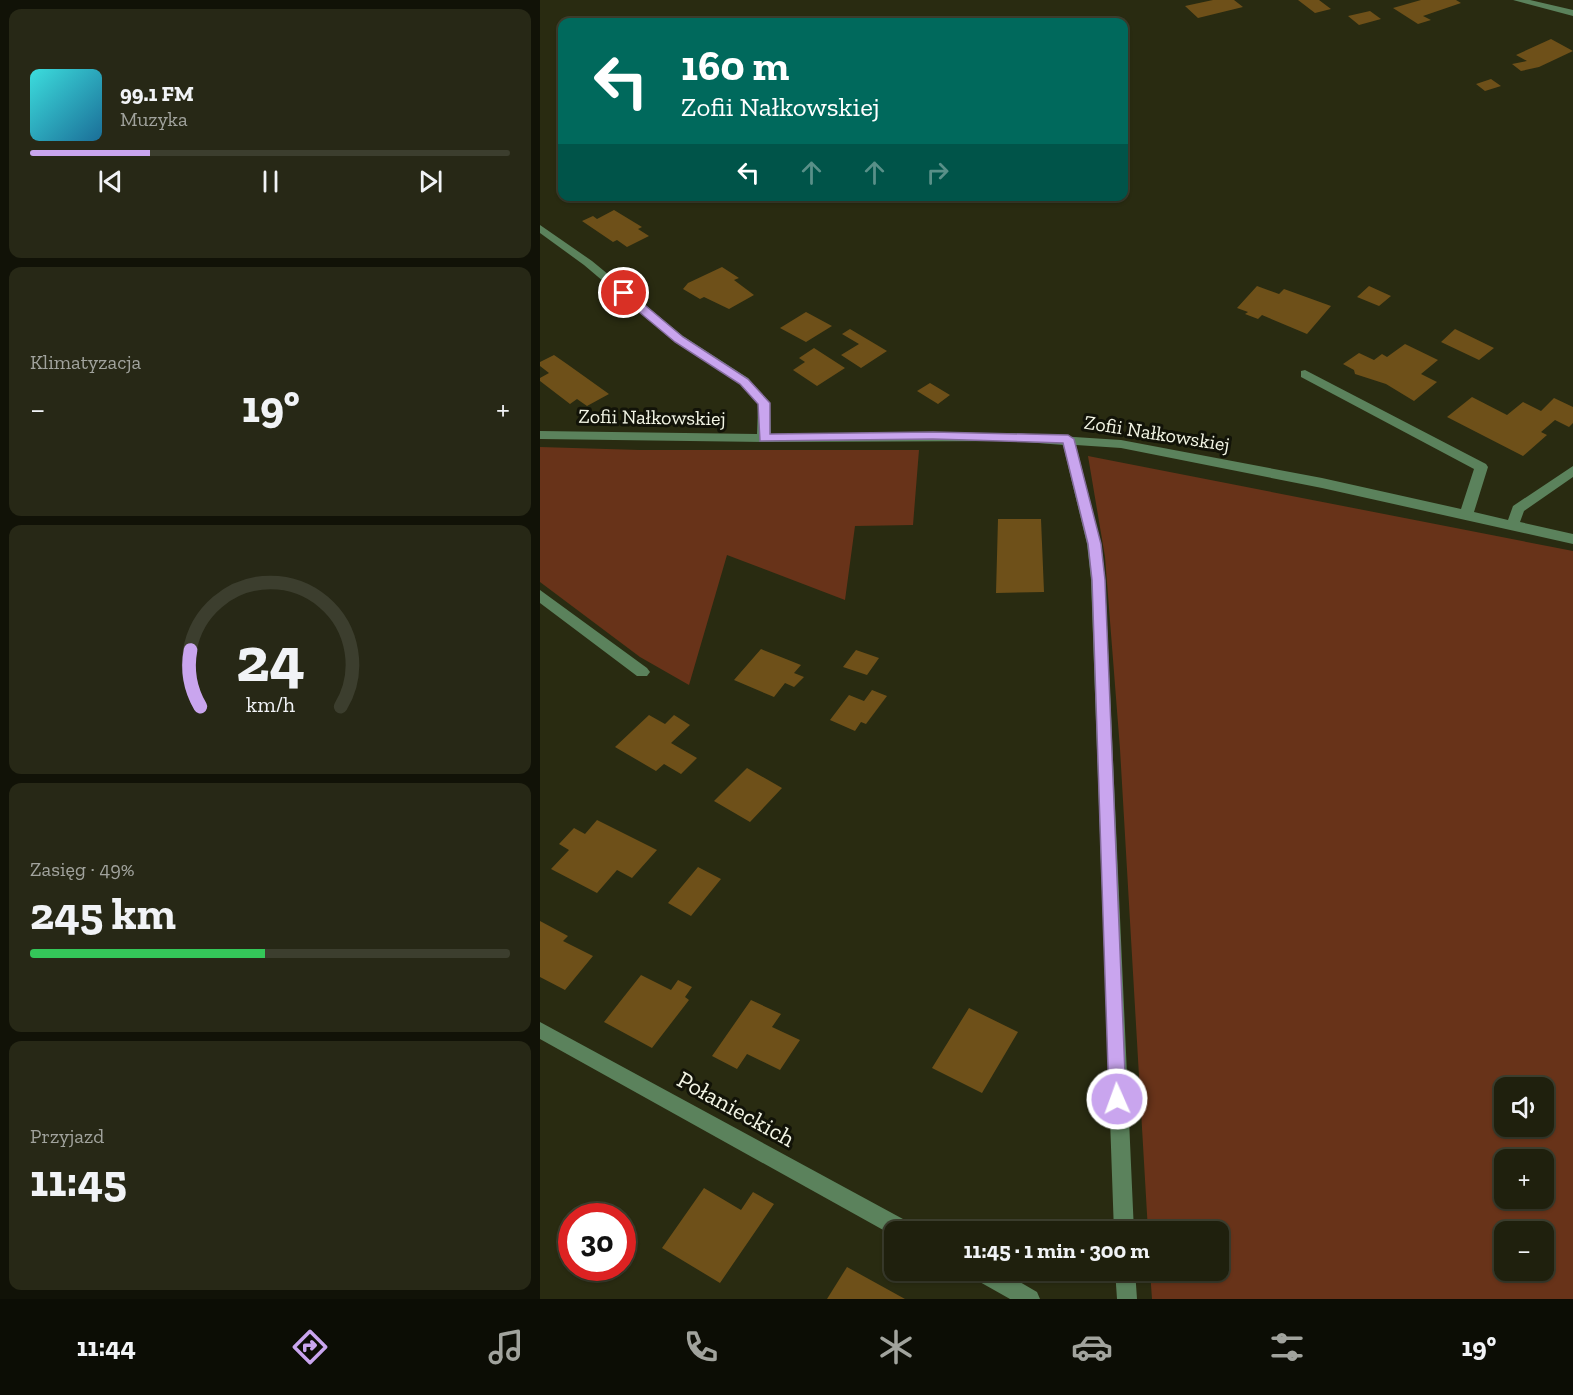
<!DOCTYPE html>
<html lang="pl">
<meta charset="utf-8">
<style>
body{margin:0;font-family:"Zilla Slab",serif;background:#272816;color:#f1f3f6;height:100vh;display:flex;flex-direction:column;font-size:22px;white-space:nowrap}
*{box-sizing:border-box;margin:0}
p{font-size:20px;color:#a1a39d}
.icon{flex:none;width:33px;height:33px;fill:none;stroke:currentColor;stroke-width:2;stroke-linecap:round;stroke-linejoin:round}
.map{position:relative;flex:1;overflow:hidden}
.details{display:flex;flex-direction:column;gap:9px;padding:9px;background:#111207;width:540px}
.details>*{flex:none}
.banner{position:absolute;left:18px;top:18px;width:570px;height:183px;border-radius:12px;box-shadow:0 2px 4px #0004,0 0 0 2px #3c3e2e;background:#00695c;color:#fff;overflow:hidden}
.fabs{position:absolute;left:954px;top:1077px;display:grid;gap:12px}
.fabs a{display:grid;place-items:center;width:60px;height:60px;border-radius:12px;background:#1f200d;box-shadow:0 2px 4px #0004,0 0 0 2px #3c3e2e;font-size:30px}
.speed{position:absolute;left:18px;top:1203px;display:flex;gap:12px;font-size:30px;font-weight:700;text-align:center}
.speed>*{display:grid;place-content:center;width:78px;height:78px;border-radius:50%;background:#1f200d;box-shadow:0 2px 4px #0004,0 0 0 2px #3c3e2e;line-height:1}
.speed .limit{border:9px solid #d22;background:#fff;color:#111}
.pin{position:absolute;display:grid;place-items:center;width:51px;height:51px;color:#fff;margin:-26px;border:3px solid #fff;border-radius:50%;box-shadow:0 2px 6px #0007}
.me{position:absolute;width:66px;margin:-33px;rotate:358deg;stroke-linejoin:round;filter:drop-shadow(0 0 4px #0008)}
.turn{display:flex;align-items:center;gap:21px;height:126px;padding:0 24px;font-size:27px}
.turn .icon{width:78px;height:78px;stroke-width:2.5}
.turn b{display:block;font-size:42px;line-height:51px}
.lanes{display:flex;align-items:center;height:57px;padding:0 24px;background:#0003;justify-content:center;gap:30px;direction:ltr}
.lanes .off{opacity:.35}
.big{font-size:45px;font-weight:700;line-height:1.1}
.details .card{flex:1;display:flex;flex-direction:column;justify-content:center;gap:9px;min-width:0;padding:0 21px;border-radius:12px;background:#272816}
.details .dial{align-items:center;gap:0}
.dial svg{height:156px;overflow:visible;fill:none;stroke:#3c3e2e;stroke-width:7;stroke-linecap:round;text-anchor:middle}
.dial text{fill:#f1f3f6;stroke:none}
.song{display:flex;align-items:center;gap:18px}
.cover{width:72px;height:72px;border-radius:9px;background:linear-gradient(135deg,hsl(180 70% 55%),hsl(200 70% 35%))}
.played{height:6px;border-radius:3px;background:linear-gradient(90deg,#c9a5ee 25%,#3c3e2e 25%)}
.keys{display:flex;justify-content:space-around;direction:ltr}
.heat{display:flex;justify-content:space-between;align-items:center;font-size:33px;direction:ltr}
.charge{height:9px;border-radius:4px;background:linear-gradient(90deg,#34c759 49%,#3c3e2e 0)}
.trip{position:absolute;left:344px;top:1221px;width:345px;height:60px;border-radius:12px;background:#1f200d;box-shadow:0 2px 4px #0004,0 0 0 2px #3c3e2e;font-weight:700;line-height:60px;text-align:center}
.tab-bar{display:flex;height:96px;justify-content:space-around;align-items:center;background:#0c0d05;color:#a1a39d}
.tab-bar .icon{width:42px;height:42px}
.tab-bar .active{color:#c9a5ee}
.tab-bar b{font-size:27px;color:#f1f3f6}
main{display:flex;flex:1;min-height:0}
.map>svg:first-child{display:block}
.green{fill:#683319;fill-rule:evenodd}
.building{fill:#6e5019}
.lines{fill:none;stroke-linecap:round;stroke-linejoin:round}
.minor{fill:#5b825c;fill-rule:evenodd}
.route{fill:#c9a5ee;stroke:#836b9b;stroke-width:1.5}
.labels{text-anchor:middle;stroke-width:6;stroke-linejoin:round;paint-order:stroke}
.street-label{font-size:20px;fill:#f3f5e5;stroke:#121308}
.near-street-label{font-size:24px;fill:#f3f5e5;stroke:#121308}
</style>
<main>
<section class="details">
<div class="card">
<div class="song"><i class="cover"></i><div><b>99.1 FM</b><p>Muzyka</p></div></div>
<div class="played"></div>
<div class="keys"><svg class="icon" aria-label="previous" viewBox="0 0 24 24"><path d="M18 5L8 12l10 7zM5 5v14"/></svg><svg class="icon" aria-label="pause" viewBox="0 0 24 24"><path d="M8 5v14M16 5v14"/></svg><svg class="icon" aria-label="next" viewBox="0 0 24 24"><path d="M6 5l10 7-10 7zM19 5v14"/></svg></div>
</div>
<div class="card"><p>Klimatyzacja</p>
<div class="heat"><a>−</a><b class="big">19°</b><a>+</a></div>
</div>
<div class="card dial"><svg viewBox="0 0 100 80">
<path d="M14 69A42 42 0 1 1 86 69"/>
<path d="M14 69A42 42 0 0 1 9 40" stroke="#c9a5ee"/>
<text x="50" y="56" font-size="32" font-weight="700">24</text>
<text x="50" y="72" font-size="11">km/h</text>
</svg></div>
<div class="card"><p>Zasięg · 49%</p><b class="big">245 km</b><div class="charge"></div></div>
<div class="card"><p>Przyjazd</p><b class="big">11:45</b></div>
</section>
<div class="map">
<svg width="1033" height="1299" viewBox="0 0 1033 1299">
<rect width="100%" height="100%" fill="#292b11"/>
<!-- green -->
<path class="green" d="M0,447L100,450H379L373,525L315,526L305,600L187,555L149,685L100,657L0,582Z
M548,456L1033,551V1299H612L610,1271L678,1270V1232L608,1231L580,749L565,557ZM964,1088H1004V1126H964ZM964,1160H1004V1198H964ZM964,1232H1004V1270H964Z"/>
<!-- building -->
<path class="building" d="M673,0H694L703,7L658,18L645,6Z
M758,0H779L791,9L775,13Z
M881,0H916L921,3L883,16L891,20L878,24L853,8Z
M830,11L841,19L819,25L808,16Z
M1011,39L1033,51L999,67L981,71L972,64L987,61L976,55Z
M951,79L961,86L945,91L936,84Z
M74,210L102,227L98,229L109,236L87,247L77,240L73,242L42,221L53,216L57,219Z
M182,267L199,278L194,280L214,295L189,309L164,297L160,299L143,289L148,283Z
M717,286L739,294L744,289L791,306L767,334L722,315L718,319L705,314L708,312L697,308Z
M829,286L851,296L839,306L817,297Z
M266,312L292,326L266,342L240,328Z
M310,329L347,351L321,368L301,355L319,344L302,334Z
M915,329L954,348L939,360L901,342Z
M865,344L898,360L881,374L897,382L874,401L846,384L815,374L814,370L803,364L819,353L834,360L842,354L847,357Z
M274,348L305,368L277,386L253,370L265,362L259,358Z
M14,355L27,364L69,394L47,406L37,399L30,404L0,381V378L9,373L0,366V362Z
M390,383L410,395L398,404L377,391Z
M932,397L967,415L983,402L1001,411L1014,398L1033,407V423L1029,427L1015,420L1001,432L1007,435L983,456L907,417Z
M458,519H501L504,592L456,593Z
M221,649L261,665L254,673L264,677L254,687L245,683L234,697L194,680Z
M316,650L339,658L327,675L303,667Z
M332,690L347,696L326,724L321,722L315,731L290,720L309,695L324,701Z
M109,715L125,724L134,715L150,725L131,743L157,758L141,774L124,764L116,771L75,747Z
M207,768L242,788L210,822L174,801Z
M57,820L117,850L92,878L77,870L57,893L11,869L29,850L19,844L34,828L45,834Z
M158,867L181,879L151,916L128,903Z
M0,921L28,936L23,941L53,956L25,990L0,977Z
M101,975L131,990L138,980L152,987L145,997L149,1000L112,1048L64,1022Z
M211,1000L241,1014L232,1027L260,1040L240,1070L207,1054L197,1069L172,1056Z
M429,1008L478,1032L442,1093L392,1068Z
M164,1188L201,1210L213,1192L234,1204L180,1283L122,1248Z
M307,1267L365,1299H287Z"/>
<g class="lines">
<!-- minor -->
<path class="minor" d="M973,0H990L1033,10V16Z
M0,225L52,261L143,336L208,378L230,403L231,434L474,433L581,440L782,478L921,509L934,469L761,377V371L765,370L946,464L948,467L934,512L968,520L973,506L1033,466V477L984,511L980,522L1033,534V544L782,488L581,448L536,445L561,544L565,580L594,1232H574L551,580L547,544L523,445L474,441L224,442L0,439V431L217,434L218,404L200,384L135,342L44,265L0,233Z
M0,590L107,668L110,672L107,676H97L0,603Z
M0,1022L374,1225L377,1232H354V1236L0,1039Z
M428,1270H459L497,1292L500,1299H470L431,1277Z
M575,1270H595L597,1299H577Z"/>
</g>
<!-- route -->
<path class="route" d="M80,291H88L143,337L208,379L230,403V434L393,432L528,435L534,439L561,544L565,580L586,1099L583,1105L577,1107L571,1105L569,1099L552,580L548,544L523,443L393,439L220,441L218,404L200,384L135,342L80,296Z"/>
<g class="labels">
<!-- street labels -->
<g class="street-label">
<text transform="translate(112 417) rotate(1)" y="7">Zofii Nałkowskiej</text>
<text transform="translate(617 433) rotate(9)" y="7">Zofii Nałkowskiej</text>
</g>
<!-- near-street labels -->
<g class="near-street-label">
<text transform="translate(196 1109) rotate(29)" y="8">Połanieckich</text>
</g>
</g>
</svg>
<div class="fabs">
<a><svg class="icon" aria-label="sound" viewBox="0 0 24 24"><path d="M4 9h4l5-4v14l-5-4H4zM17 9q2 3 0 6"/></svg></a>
<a>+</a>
<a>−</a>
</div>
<div class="speed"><div class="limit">30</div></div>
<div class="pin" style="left:84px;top:293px;background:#d93025"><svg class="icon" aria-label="arrive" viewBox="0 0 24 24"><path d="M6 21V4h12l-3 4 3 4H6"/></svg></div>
<svg class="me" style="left:577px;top:1099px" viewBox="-20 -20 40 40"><circle r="17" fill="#c9a5ee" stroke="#fff" stroke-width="3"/><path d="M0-11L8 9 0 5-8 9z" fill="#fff"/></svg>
<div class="trip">11:45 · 1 min · 300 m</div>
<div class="banner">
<div class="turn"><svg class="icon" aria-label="left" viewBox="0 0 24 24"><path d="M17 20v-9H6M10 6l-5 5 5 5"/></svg><div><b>160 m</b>Zofii Nałkowskiej</div></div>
<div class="lanes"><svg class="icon" aria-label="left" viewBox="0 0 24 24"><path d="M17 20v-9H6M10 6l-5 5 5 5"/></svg><svg class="icon off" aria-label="ahead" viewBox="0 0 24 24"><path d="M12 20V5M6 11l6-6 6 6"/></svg><svg class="icon off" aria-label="ahead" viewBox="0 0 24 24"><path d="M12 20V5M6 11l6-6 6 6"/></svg><svg class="icon off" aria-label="right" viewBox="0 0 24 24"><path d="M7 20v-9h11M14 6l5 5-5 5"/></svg></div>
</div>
</div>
</main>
<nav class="tab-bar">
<b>11:44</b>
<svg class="icon active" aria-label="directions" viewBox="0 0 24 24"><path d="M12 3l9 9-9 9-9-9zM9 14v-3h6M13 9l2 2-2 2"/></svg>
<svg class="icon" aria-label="music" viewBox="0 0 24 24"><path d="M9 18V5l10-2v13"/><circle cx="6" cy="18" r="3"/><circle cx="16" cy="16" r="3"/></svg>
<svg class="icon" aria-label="phone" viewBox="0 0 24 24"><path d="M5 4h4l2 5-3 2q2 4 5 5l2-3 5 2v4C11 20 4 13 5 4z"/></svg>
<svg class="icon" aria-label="climate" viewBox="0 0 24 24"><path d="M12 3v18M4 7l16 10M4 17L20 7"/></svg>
<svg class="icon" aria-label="car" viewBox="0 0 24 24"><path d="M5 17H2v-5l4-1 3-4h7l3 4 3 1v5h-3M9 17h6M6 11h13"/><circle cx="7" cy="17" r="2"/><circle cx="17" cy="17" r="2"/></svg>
<svg class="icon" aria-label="filters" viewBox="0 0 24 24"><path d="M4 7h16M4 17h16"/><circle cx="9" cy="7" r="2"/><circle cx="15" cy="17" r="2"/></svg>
<b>19°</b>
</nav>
